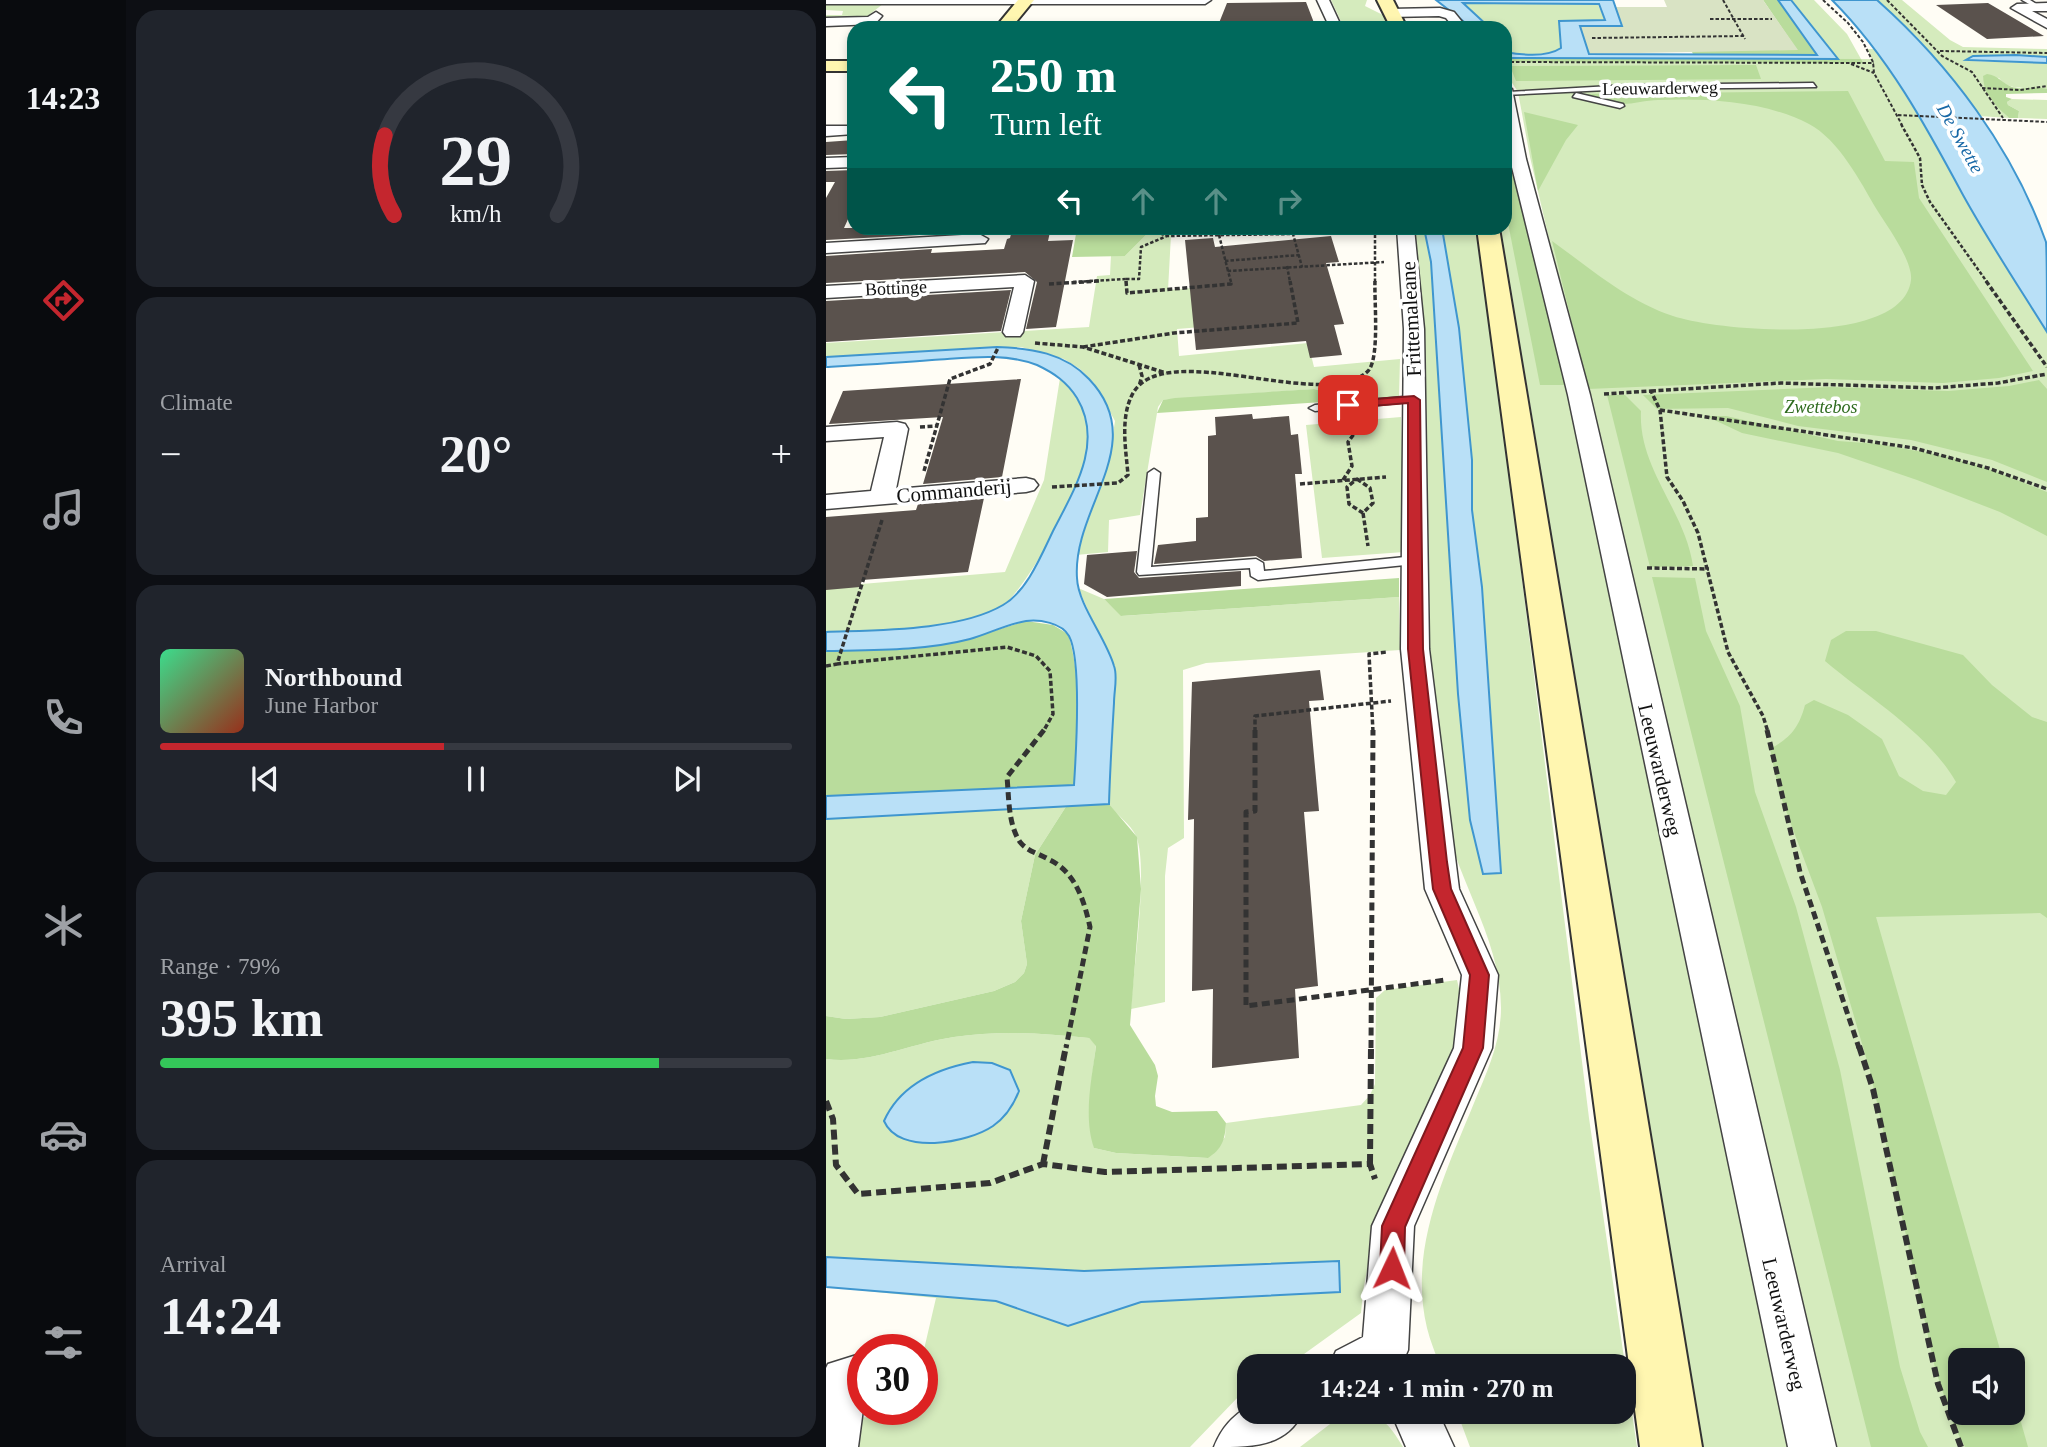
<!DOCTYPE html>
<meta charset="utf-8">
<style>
body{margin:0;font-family:"Times New Roman",serif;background:#20242c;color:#f1f3f6;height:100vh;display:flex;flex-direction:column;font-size:26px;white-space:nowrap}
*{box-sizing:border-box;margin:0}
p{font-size:23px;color:#9ea1a6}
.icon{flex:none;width:38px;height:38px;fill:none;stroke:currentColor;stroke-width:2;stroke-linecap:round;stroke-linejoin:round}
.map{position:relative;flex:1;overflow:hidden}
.details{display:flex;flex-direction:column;gap:10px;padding:10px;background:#0d0f14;width:700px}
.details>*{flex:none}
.guide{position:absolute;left:21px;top:21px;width:665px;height:214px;border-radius:21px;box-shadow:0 4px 10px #0003;background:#00695c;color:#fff;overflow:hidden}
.tools{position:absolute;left:1122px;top:1348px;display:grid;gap:14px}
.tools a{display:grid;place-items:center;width:77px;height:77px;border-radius:14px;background:#171b24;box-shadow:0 4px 10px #0003;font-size:35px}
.speed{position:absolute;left:21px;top:1334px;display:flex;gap:14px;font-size:35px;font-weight:700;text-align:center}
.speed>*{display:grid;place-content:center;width:91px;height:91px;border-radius:50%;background:#171b24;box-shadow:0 4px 10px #0003;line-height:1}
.speed .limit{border:10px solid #d22;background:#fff;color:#111}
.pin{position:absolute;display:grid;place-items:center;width:60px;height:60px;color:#fff;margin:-30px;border-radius:14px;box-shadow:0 4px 10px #0006}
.me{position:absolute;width:77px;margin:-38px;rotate:2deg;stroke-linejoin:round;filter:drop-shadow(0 0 5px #0008)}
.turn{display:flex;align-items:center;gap:24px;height:147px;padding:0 28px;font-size:32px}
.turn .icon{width:91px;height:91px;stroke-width:2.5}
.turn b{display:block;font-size:49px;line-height:60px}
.lanes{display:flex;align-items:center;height:66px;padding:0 28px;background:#0003;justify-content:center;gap:35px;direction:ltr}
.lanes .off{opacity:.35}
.big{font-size:52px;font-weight:700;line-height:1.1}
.details .card{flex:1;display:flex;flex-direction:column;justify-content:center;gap:10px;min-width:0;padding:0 24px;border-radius:21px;background:#20242c}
.details .dial{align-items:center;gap:0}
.dial svg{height:182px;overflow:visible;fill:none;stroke:#363941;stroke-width:7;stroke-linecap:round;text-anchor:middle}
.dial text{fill:#f1f3f6;stroke:none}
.song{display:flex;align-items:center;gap:21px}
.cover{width:84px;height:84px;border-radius:10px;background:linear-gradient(135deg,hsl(150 70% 55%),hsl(10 70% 35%))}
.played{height:7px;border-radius:4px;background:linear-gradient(90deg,#c4262e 45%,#363941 45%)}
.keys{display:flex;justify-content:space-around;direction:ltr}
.heat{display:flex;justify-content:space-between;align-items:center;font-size:38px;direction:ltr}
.charge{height:10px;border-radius:5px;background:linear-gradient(90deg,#34c759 79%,#363941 0)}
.trip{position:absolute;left:411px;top:1354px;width:399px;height:70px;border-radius:21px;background:#171b24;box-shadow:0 4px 10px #0003;font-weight:700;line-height:70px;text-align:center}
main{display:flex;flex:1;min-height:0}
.menu{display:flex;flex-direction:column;width:126px;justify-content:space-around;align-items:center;background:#090b0e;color:#9ea1a6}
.menu .icon{width:49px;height:49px}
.menu .current{color:#c4262e}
.menu b{font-size:32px;color:#f1f3f6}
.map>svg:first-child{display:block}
.green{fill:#d5ebbd;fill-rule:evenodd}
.forest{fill:#b9dc9c}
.cemetery{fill:#d9e3c4}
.water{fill:#b9e0f7;stroke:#3f96cf;stroke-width:2}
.building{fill:#5a524d}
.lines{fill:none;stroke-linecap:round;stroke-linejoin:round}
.service-casing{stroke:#444;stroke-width:3}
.minor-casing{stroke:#444;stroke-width:3}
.secondary-casing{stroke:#333;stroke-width:4}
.path-far4{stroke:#333;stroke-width:2;stroke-dasharray:3.5 2;stroke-linecap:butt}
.path-far3{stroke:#333;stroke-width:2.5;stroke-dasharray:3.5 2;stroke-linecap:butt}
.path-far2{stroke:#333;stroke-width:3.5;stroke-dasharray:5 2.5;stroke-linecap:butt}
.path-far1{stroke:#333;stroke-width:5;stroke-dasharray:8 4.5;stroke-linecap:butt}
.path{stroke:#333;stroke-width:6;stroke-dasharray:10 5;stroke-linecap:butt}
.service{fill:#fff;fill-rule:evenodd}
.minor{fill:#fff;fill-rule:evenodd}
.secondary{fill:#fff6b0;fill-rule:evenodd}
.route{fill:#c4262e;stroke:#7f191e;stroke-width:2}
.labels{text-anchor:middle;stroke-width:7;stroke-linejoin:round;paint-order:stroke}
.far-street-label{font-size:18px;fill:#111;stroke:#fff}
.far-park-label{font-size:18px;font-style:italic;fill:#2f6b1f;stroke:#fff}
.far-water-label{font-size:19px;font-style:italic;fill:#1768a6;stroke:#fff}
.street-label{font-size:21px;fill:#111;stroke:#fff}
</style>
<main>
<nav class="menu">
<b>14:23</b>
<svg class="icon current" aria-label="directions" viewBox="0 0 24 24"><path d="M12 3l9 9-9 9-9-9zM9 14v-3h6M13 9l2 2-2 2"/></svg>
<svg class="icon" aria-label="music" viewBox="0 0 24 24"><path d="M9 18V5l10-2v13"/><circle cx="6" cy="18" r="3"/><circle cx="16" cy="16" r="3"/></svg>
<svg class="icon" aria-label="phone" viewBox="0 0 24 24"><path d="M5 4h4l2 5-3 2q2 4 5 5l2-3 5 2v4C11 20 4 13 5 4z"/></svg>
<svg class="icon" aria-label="climate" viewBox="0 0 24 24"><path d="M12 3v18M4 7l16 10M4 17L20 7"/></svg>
<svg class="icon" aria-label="car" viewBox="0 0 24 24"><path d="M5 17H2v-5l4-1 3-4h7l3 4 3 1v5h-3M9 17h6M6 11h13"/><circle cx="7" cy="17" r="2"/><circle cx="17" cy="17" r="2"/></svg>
<svg class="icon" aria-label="filters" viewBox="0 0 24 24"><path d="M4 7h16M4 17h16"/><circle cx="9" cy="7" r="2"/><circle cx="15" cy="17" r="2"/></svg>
</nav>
<section class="details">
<div class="card dial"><svg viewBox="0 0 100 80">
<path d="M14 69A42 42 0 1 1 86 69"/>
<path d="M14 69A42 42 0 0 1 10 34" stroke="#c4262e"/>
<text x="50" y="56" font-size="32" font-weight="700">29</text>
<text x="50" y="72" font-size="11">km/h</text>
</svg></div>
<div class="card"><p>Climate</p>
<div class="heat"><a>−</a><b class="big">20°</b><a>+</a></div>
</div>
<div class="card">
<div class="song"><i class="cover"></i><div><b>Northbound</b><p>June Harbor</p></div></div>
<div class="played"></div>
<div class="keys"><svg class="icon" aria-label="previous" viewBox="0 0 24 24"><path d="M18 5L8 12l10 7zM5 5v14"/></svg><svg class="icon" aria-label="pause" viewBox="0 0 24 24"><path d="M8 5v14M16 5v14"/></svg><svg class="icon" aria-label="next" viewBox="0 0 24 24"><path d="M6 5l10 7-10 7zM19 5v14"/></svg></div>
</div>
<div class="card"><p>Range · 79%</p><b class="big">395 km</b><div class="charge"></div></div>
<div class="card"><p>Arrival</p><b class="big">14:24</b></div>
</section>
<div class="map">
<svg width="1221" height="1447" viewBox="0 0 1221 1447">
<rect width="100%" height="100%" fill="#fffdf5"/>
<!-- green -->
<path class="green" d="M505,0H541L539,6L557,15L566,28H518Z
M965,0H988L1021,34L1035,59H1046L1041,49H1050L1117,155L1138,196L1221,332V1447H1004L704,157L692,92L679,72V59H1011ZM1134,1360H1186V1412H1134Z
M1051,0H1076L1124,40L1137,47L1221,49V57L1190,55L1145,61L1221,63V89C1205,86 1184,93 1173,78L1157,76L1163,99L1183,118L1153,116L1093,39Z
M0,2L57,4L35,21L0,22V15H16L17,11L0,10Z
M636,3H771L779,20L733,21L735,48C719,57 697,55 679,52V28H664Z
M1186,99L1221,100V119L1192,118L1193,111L1182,105L1181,102Z
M679,208L691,262L742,385L748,409L855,937L964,1447H871L787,938L705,409L673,228H679Z
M322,228H445V231L345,235L342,290L416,284L424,323L351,329L353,356L482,343L488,367L574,359L573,397L512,401L502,392L488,389L337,400L332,407L314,515L283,520L282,552L250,555L283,462L289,421L268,383L254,369L238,359L195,347L0,357V343L263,327L271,276L284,275L285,255L299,256L321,234Z
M586,228H649L650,232L675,410L763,1118L811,1447H644L631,1412H798V1367H614C610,1354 604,1341 601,1328C582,1249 619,1174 648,1103C661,1072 675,1042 675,1008C675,933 624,873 616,801C613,766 607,731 605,696C597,540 607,382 586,228Z
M234,378C251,395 263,415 263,439C263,471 202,592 174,607C125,632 54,629 0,632V587L179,572L218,480Z
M575,417L578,552L496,558L480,425Z
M252,588L278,599L296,616L573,597L574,650L380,663L357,670L358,838L342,848L339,876V1002L305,1009C307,973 323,866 310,836C305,824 290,815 283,804L289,669Z
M241,805L209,855L195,921L201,964L198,973L189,982L168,991L54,1017L20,1019L0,1016V819Z
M631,980L636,1001L634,1030L621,1067L575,1170L553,1210L537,1291L535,1313L460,1367H424L423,1388L415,1394L364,1447H31L34,1418L96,1409V1358L110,1298L0,1287V1059C42,1065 86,1043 128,1037C173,1030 218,1033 263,1038L270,1045L265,1086L268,1148L290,1153L381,1158L399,1137L400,1123L535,1105L544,1095L549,1084L550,998L559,990Z
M527,1413C556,1415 562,1422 577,1447H474L508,1421Z"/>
<!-- forest -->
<path class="forest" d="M937,0H952L991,55L867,54L865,50H971Z
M679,58L1035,59L1037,63L679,62Z
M930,65L935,79L690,81L684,66Z
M1161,74C1172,75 1176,83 1186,87C1197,90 1209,86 1221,89V93L1180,94V97L1186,99L1181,102L1182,105L1193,111L1192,118H1183C1169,105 1158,96 1157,76Z
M1022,91L1059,161L1088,162L1093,198L1207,371L1173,378L1117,383L1000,379L762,389L726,241C764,268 801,301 847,316C891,331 1077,348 1085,280C1087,261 1061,226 1051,210C1034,181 1013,140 983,124C939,101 881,98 832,100C820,100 808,104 796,104C783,104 767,97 755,94Z
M679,103L685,163L708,231L742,385H714L679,208Z
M698,112L752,125L740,140L712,191Z
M251,228H322V233L299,256L246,257Z
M1213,380L1221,389V482L1166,460L1085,440L972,426L902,408L831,409L817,395L1005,387L1122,391L1183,386Z
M488,389L502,392L512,401L331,413L337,400L349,398Z
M781,395H799L815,411C812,469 859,510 867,566L824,567Z
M880,416H900L1012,441L1053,444L1118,456L1160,468L1221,492V536L1174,512L1091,480L1012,453L916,433Z
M826,577L869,578L880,631L914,706L929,792L970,907L1014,1070L1074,1367L1094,1432L1102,1447H1045Z
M573,578V597L295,616L278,599Z
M200,621L227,625L242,634C256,677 252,740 248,785L0,796V651L80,647L142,639Z
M1020,631H1050L1137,655L1166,685L1206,717L1221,722V918L1214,913L1050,917L1177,1360H1134V1412H1186L1187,1394L1202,1447H1139L1128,1426L1109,1368L1044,1071L996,907L953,792L944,749C964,738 973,728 979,705L988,700L1022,715L1056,739L1073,776L1097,791L1120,795L1130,782C1101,732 1044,699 999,661L1005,640Z
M283,804L311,837L315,889L304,1025L329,1065L332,1076L329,1096L330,1106L346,1112L391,1111L400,1123C399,1140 396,1149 382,1158L290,1153L268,1148C257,1117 266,1077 270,1046L263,1038C218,1033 173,1030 128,1037C86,1043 42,1065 0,1059V1016L20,1019L54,1017L168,991L189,982L198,973L201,964L195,921L209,855L241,805Z"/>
<!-- cemetery -->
<path class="cemetery" d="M838,0H937L972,50L762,54L754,26H796L789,7H841Z"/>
<!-- water -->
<path class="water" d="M610,0H787L796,26H754L763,54L991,55L952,0H965L1012,59L679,58V52C696,55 720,58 735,48L733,21L779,20L773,4L637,3L664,28H646Z
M1006,0H1051C1124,65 1187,149 1220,242C1221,256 1221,314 1221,332C1193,287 1163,242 1137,195C1100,126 1062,56 1006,0Z
M1190,55L1221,57V63L1140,60L1147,56Z
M598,228H616L633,328L646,460V510L656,587L675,873L657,874L644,820L632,694L605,262Z
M171,347C205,348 239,353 263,379C325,444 246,507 251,578C252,605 280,638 288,666C292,676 288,691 288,703C286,736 284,770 283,804L0,819V796L248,785C250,754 256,660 243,636C236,623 213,619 200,621C181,624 162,634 144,639C99,651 46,650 0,651V632C51,630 133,631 177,605C201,591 215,556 227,531C248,490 278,443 251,398C241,382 228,373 211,365C177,352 141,358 106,360C71,363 35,365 0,367V357Z
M147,1062L166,1063L184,1070L193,1091C188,1104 180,1117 167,1126C142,1143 73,1156 58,1121C74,1085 110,1069 147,1062Z
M0,1257L258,1271L513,1261L514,1292L315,1302L242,1326L170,1301L0,1287Z"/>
<!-- building -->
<path class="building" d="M480,2L490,28H391L401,3Z
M1162,3L1218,36L1161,39L1110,5Z
M28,140V154L0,155V142Z
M28,170V206L18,228H114L112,234L0,240V198L9,182H0V171Z
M224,232L222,241L247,240L230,327L200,329L211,282L199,272L0,283V256L106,249L105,253L178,249L181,239L184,238L185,234Z
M505,236L513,262L500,263L518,324L508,325L516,355L484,358L480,341L370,350L359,240L387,238L389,247Z
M185,290L175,331L0,342V301Z
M195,379L176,477L97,484L117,417L3,424L17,391Z
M426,414L427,419L463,416L465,435L472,434L476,474H469L476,558L438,561L430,556L328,564L332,545L370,541V518L382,517V436L390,435L389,417Z
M158,498L142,572L36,580L34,587L0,590V517L90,510L92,504Z
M311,551L308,572L313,578L415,571V586L281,597L258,584L261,555Z
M494,670L498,700L483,701L493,811L478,812L492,986L469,989L473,1058L386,1068L387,989L366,991L368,819L362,820L366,682Z"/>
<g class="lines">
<defs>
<path id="service" d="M1196,0H1204L1215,7L1210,8Z
M373,23L376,25L375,28H369Z
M987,83L990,87L802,89L679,95L682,92L802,85Z
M750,93L797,104L798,106L794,108L747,97Z
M588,396L594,399L592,401L489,411L483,408L489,405Z
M328,469L334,473L325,567L430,559L437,563L438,571L589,556L596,560L589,564L432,580L425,576L424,568L313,575L311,572L322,473Z"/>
<path id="minor" d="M0,0H385L379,4H0Z
M491,0H503L516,28H504Z
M1221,3V11H1206L1221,19V28L1185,8L1191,4Z
M614,8L628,12L641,28H628L620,18L613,16L564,17L558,13L564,9Z
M50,12L56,16L49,24L0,26V18L42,17Z
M679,85L686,89L700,159L764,395L1010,1447H962L742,395L684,159L679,129Z
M0,126H28V134L0,136Z
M28,157V167L0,168V158Z
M571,228H588L598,329L603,649L633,889L672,975L666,1048L588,1226L582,1350L575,1366L503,1367L510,1351L537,1337L546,1226L628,1048L636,975L599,889L575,649L578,329Z
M153,234L162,239L159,243L0,253V243Z
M199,275L208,281L197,332L194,336H180L177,332L188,287L0,298V286Z
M71,422L79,424L82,429L70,489L200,478L208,480L212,485L208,490L200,492L0,509V495L45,491L58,437L0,441V427Z
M37,1353V1409L32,1447H0V1368L2,1364Z
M424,1405V1412H477C460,1447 427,1447 388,1447C396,1427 406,1417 424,1405Z
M565,1412H612L628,1447H580Z"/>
<path id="secondary" d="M192,0H208L185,28H169Z
M551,0H567L581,28H565Z
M0,61H28V71H0Z
M651,228H673L876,1447H814Z"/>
</defs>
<!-- service casing -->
<use href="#service" class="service-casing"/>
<!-- minor casing -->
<use href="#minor" class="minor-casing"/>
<!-- secondary casing -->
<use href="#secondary" class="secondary-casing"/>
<!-- path-far4 -->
<path class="path-far4" d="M897,0L919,39
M997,0L1022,23L1037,42L1047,62L1048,73L1076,125
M1061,0L1116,56L1146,72L1177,118
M884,19H946
M766,38L918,36
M1114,51L1221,53
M679,62L1048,63
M1025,64L1048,73
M1156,88L1194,90L1221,86
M1072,115L1221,122"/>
<!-- path-far3 -->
<path class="path-far3" d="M1075,124L1094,158L1096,185L1104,202L1161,282
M319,228L341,236L467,234L476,267
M467,234L550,229
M393,235L402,271
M399,261L473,255
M461,266L464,282
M300,279H313L315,247L341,236
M247,282L300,279V282
M405,282L402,271L558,262
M549,282V229"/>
<!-- path-far2 -->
<path class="path-far2" d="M300,281L301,293L405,284L404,281
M1160,281L1221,367
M223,284L274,281
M209,343L257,347L340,373
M257,347L348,333L472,323L464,281
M313,365L316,376L313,386
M825,391L955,383L1108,388L1172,383L1221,374
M778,394L825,391L834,410L841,477L857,501L872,533L902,652L937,716L942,732
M834,410L1088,448L1162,468L1221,489
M94,427L111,426
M98,471L124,379L164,364L172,348
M531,479L544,488L547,503L537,513L523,504L521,487Z
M517,480L526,466L522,442L528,434L526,423
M474,484L560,477
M226,487L292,483L302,475C300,450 294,419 306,395C336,335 499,414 542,371C554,359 548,298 549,281
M537,513L542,546
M56,520L11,664L181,647L210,656L224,671L227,714L217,732
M821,568L883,569
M0,666L11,664
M429,732V716L565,701
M547,732L543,654L561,652"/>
<!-- path-far1 -->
<path class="path-far1" d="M218,730L181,777C183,798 182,824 194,842C202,852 212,853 222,859C249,871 258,900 264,927L240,1048
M429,730V811L420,812V1006L620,980
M941,730L974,872L1033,1048
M545,1048L547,730"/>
<!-- path -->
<path class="path" d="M1033,1046L1047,1089L1112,1384L1135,1447
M0,1101L7,1119L10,1165L32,1194L164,1183L217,1164L279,1172L544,1164L549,1179
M217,1164L240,1046
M544,1164L545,1046"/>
<!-- service -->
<use href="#service" class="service"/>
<!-- minor -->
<use href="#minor" class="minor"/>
<!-- secondary -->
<use href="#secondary" class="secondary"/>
</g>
<!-- route -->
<path class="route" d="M588,396L594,400L597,649L621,862L625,889L663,975L657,1048L579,1227L578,1268L574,1276L566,1280L558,1276L554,1268L556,1226L637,1048L644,975L607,889L604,862L582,649V403L522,408L517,405L522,401Z"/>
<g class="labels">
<!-- far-street labels -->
<g class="far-street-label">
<text transform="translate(834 88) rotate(-1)" y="6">Leeuwarderweg</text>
<text transform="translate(70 288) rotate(-3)" y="6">Bottinge</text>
</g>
<!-- far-park labels -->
<g class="far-park-label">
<text x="995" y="413">Zwettebos</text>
</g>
<!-- far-water labels -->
<g class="far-water-label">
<text transform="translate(1135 138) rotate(61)" y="7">De Swette</text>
</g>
<!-- street labels -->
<g class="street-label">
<text transform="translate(585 319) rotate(-93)" y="7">Frittemaleane</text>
<text transform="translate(128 491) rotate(-5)" y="7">Commanderij</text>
<text transform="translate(834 770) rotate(77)" y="7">Leeuwarderweg</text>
<text transform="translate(958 1324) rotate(77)" y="7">Leeuwarderweg</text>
</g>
</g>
</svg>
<div class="tools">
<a><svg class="icon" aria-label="sound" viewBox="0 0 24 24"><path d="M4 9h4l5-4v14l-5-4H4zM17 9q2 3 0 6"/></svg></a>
</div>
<div class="speed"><div class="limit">30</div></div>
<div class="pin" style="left:522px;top:405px;background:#d93025"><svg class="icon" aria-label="arrive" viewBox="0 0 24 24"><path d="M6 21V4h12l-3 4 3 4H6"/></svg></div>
<svg class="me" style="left:566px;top:1268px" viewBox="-20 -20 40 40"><path d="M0-17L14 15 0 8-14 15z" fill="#c4262e" stroke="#fff" stroke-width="4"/></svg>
<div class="trip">14:24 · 1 min · 270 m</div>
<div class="guide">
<div class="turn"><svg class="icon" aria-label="left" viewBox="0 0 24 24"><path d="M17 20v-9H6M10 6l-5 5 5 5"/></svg><div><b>250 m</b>Turn left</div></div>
<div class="lanes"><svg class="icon" aria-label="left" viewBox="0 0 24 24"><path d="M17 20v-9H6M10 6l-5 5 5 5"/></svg><svg class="icon off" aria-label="ahead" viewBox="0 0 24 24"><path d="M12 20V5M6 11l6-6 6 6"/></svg><svg class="icon off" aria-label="ahead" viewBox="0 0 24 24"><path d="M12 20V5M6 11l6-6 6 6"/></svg><svg class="icon off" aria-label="right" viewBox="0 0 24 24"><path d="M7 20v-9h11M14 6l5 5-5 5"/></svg></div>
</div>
</div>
</main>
